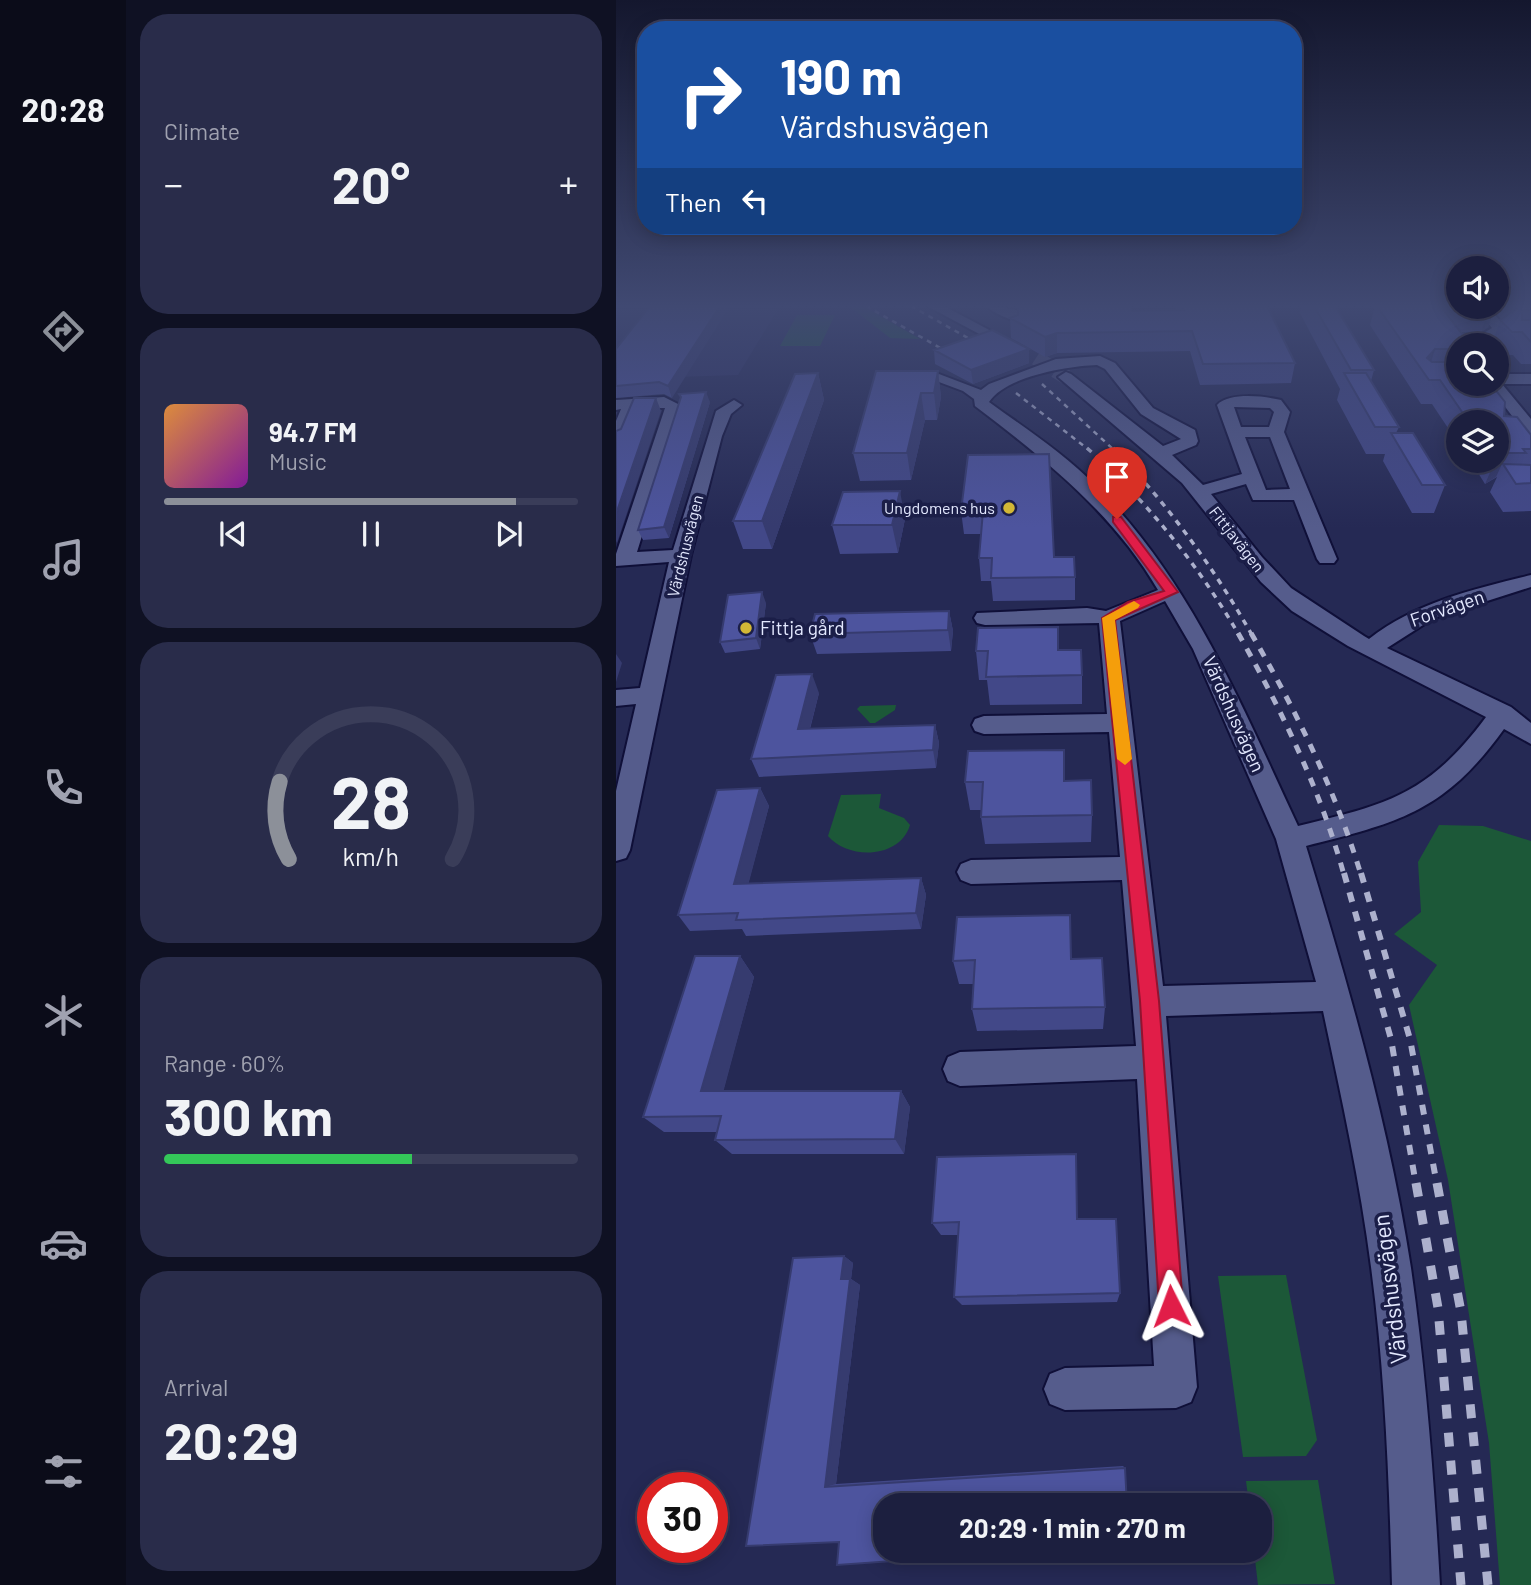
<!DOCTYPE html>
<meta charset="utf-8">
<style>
body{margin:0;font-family:Barlow,sans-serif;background:#292c4a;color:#f1f3f6;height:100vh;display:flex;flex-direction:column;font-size:26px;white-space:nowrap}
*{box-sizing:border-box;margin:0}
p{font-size:23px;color:#a0a2b0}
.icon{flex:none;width:38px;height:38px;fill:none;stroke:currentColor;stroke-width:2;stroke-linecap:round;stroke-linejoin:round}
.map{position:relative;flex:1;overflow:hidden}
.panel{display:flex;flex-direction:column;gap:14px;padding:14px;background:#0f1123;width:490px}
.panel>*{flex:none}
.banner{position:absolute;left:21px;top:21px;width:665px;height:214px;border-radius:28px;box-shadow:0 4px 18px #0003,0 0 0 2px #3a3d59;background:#1a4fa0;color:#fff;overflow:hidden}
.controls{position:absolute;left:830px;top:256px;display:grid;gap:14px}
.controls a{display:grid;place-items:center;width:63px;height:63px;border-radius:50%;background:#1c1f3f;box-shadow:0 4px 18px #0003,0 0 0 2px #3a3d59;font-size:35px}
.speed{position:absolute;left:21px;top:1472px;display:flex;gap:14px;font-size:35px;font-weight:700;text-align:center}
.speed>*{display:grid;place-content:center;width:91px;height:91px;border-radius:50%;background:#1c1f3f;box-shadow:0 4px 18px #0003,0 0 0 2px #3a3d59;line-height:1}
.speed .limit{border:10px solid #d22;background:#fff;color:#111}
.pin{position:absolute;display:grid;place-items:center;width:60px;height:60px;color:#fff;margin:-72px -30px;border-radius:50% 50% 50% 0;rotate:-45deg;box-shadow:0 0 7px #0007}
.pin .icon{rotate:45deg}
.me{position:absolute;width:77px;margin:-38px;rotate:357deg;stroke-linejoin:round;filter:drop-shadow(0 0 5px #0008)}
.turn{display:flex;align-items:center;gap:24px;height:147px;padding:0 28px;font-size:32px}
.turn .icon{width:91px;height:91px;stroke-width:2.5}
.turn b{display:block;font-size:49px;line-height:60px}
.then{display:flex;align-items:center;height:66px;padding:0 28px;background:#0003;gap:14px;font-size:26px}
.big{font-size:52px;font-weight:700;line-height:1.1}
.panel .widget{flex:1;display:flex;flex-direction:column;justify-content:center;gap:10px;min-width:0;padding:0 24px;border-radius:28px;background:#292c4a}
.panel .dial{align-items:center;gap:0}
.dial svg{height:182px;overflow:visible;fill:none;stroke:#3a3d59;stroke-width:7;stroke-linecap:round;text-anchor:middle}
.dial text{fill:#f1f3f6;stroke:none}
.song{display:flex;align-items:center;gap:21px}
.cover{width:84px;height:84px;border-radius:10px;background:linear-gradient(135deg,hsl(30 70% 55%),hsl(290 70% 35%))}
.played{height:7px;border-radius:4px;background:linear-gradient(90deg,#8c9099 85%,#3a3d59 85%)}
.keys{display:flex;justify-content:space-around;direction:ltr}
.heat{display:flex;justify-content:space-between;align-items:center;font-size:38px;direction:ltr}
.charge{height:10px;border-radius:5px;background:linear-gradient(90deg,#34c759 60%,#3a3d59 0)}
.trip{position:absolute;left:257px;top:1493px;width:399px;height:70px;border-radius:28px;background:#1c1f3f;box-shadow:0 4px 18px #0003,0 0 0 2px #3a3d59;font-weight:700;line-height:70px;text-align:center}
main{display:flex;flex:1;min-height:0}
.menu{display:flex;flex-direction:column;width:126px;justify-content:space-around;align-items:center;background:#0b0c19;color:#a0a2b0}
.menu .icon{width:49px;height:49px}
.menu .current{color:#8c9099}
.menu b{font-size:32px;color:#f1f3f6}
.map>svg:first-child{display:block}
.built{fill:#2e3263}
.green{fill:#1c5838}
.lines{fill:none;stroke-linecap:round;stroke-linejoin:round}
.minor-tunnel{stroke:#42466e;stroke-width:15;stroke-dasharray:15 8;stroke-linecap:butt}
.minor-casing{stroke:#0f0f38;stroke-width:4}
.minor{fill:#555c8c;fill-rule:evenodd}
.rail-far4{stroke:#adb1cd;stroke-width:2.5;stroke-dasharray:5 5;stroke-linecap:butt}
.rail-far3{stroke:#adb1cd;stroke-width:3.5;stroke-dasharray:6 6;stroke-linecap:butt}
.rail-far2{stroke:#adb1cd;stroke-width:5;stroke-dasharray:9 9;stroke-linecap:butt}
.rail-far1{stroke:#adb1cd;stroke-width:6;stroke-dasharray:10 10;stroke-linecap:butt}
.rail{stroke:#adb1cd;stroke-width:9;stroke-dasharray:14 14;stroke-linecap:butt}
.wall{fill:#424888}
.shaded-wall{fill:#363b6f}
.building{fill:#4d549e;stroke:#363b6f;stroke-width:2}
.route{fill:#e11d48;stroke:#92132f;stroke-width:2}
.slow{fill:#f59e0b}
.poi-dot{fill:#d2b736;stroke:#1b1e48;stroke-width:2.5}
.labels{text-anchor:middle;stroke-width:7;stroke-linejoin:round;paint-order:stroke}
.far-poi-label{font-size:16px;fill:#e3e8fe;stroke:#1b1e48;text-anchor:end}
.far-street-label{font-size:16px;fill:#e3e8fe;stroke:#1b1e48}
.street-label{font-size:19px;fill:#e3e8fe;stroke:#1b1e48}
.poi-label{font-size:19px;fill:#e3e8fe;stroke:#1b1e48;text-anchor:start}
.near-street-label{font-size:23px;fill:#e3e8fe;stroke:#1b1e48}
</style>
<main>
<nav class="menu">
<b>20:28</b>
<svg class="icon current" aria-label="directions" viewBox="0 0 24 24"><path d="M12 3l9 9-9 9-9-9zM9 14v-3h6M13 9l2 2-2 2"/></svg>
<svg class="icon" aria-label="music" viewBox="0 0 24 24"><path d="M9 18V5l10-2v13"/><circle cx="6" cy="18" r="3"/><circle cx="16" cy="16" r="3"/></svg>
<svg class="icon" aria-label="phone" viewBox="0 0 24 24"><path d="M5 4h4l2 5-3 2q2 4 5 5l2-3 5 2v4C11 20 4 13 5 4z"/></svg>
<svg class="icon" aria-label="climate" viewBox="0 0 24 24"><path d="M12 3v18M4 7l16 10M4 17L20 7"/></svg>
<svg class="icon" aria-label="car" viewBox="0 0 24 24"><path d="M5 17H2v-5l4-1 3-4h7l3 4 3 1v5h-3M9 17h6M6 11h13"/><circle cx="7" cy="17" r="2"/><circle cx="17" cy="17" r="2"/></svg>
<svg class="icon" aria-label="filters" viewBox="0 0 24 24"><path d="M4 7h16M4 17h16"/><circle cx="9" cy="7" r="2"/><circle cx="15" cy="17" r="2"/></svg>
</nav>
<section class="panel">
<div class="widget"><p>Climate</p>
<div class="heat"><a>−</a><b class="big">20°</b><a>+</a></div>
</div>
<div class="widget">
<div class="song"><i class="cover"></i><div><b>94.7 FM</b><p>Music</p></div></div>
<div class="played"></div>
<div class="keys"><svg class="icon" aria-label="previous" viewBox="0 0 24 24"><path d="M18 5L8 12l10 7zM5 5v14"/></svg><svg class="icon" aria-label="pause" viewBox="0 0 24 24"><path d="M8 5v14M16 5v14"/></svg><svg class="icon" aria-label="next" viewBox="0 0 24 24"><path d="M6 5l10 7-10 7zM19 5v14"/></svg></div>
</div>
<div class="widget dial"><svg viewBox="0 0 100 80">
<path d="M14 69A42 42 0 1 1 86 69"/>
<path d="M14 69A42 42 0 0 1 10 35" stroke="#8c9099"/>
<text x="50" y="56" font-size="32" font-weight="700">28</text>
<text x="50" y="72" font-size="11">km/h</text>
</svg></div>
<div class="widget"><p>Range · 60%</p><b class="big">300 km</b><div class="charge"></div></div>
<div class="widget"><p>Arrival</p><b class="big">20:29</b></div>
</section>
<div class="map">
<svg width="915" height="1585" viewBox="0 0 915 1585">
<rect width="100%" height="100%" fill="#252954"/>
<!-- built -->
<path class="built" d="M0,306H164L122,375L0,379Z"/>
<!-- green -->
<path class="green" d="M233,306H247L304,339L274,338Z
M181,315H219L204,346H164Z
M280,705L279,710L259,723H254L241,709L244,706Z
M265,794L263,808L288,818L294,825C284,859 232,860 212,836L225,795Z
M823,825L867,826L915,841V1585H884L873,1443L832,1180L793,1005L821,965L778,934L805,912L802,862Z
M670,1275L701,1440L690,1456L627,1457L602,1276Z
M702,1480L719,1584L642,1585L638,1551L644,1550V1505H633L630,1481Z"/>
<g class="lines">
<!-- minor-tunnel -->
<path class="minor-tunnel" d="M420,358L450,377"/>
<defs>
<path id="minor" d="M311,306H328L407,348L395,351Z
M370,306C380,306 429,314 435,319C420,331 383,318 370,306Z
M864,309H874L891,329L867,344L860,345L855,341L876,328L862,312Z
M484,356L499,363L537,408L579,430L582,441L580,445L556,455L587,485L626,474L601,405C613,392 648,396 665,400L674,412L668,432L721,559L718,563H704L701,559L678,500H637L630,484L595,494L646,557L675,588L748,636L753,639C800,602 859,589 915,575V587L818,618L771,648L895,707L915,723V744L888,729C829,811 785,822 690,846C732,984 773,1125 795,1268C810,1373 818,1479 824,1585H776C773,1479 769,1372 755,1267C744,1181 725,1096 707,1011L550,1016L581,1387L575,1402L560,1408L449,1410L434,1404L428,1389L434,1374L449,1368L538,1366L521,1079L344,1086L332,1081L327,1069L332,1057L344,1052L520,1046L506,880L355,884L345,880L341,872L345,864L355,860L504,857L493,732L368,734L359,731L356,725L359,719L368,716L491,714L483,623L369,625L361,623L358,618L361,613L471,608L490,611L542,590C497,513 429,459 359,406L358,399L347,391L315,379L323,374L365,390L373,384L440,359ZM481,365L489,369L525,414L565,439L547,446L455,374L450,372L442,377L566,483L645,582L676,611L732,646L870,717C812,795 772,804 682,826C625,704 576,583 481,487C449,454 410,429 373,402C390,376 453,366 481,365ZM618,407L654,408L658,412L653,427H625ZM629,437H654L674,489L650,490ZM549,601L577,649L660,839L700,982L547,986L504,621Z
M880,374H915V384H886L915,419V435L909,433L871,383H880Z
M48,397L66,406L21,552L57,550L100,411L118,400L126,405L115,414L106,436L75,555L14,850L10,858L0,861V791L20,704L0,706V690L24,688L53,562L0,566V554L49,408H21L8,440L0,445V421L5,409L0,410V400Z"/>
</defs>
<!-- minor casing -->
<use href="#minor" class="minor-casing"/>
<!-- minor -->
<use href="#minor" class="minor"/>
<!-- rail-far4 -->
<path class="rail-far4" d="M250,306L335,354
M295,306L368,347
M426,384L498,450
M400,393L473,450"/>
<!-- rail-far3 -->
<path class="rail-far3" d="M471,448C531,501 583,566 623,635
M497,448C551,503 598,568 636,635"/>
<!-- rail-far2 -->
<path class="rail-far2" d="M622,633C665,709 705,791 728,875
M635,633C679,709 720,791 745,875"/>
<!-- rail-far1 -->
<path class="rail-far1" d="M728,873L775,1039L800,1185
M745,873L794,1039L821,1185"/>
<!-- rail -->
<path class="rail" d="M800,1183L822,1308L845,1585
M821,1183L845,1312L872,1585"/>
</g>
<!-- wall -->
<path class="wall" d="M34,306L56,398L48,394L0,398V349Z
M402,306H515L516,311L560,310V306H651L679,363L675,383L584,385L574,351L441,353L429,357L395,338L394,318L402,315Z
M685,306H719L758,370L755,381L783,427L780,433L829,485L818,513H796L767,461L769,454H750L721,400L724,389L684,313Z
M759,306H915V364H905L897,355H887L880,347V345H879L876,342L885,319L878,311L872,327L865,332H845L854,345H842V383L915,435V511L887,512L874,492L881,477L869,484L854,460H880V422H842V443L816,404H805L754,325Z
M318,350L413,363L357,384L319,364Z
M322,371L325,397L321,420H309L295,480L244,481L237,453Z
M202,373L208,400L156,549H127L117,521Z
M94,402L53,538L27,540L22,530Z
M352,455L438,557L459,577V600L377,601L375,581H365L363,558L365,534H348L345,511Z
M289,519L282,553L224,554L216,525Z
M150,603L144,649L109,653L104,642Z
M333,611L337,631L335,651L201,654L194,634Z
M443,650L466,675V704L374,705L371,680H363L360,651Z
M203,693L194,729L319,725L323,743L320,768L143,777L135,759Z
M448,781L476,815L475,842L369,844L365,817V810H354L349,782Z
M144,788L153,806L132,884L305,878L310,895L305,929L130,936L126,929L74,931L62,915Z
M124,956L138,977L107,1091H285L294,1107L288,1154H116L99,1140L101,1132H48L27,1117Z
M455,959L489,1007L487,1029L361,1031L356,1009L357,984H343L337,961Z
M461,1219L504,1293L501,1302L346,1305L338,1297L342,1235H325L316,1223Z
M228,1256L237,1263L235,1279L244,1285L220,1484L507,1466L509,1468L223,1542L130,1546Z"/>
<!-- shaded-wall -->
<path class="shaded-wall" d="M104,306H114L56,398L52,386Z
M880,306L872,327L865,332L873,310Z
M441,333V353L429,357V337Z
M413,349V363L357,384L355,370Z
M819,349L812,372L811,358Z
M322,371L325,397L321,420L318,393Z
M202,373L208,400L156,549L146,521Z
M90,392L94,402L53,538L48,527Z
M305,393L309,420L295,480L291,453Z
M40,398L45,411L1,543L0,541V514Z
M891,453L880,477L869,484L880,459Z
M284,491L289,519L282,553L276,525Z
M146,592L150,603L144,649L140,638Z
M333,611L337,631L335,651L332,630Z
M0,654L6,663L0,682Z
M196,674L203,693L189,747L182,729Z
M319,725L323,743L320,768L317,750Z
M144,788L153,806L128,901L118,884Z
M305,878L310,895L305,929L300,913Z
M124,956L138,977L103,1108L85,1091Z
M285,1091L294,1107L288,1154L279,1139Z
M228,1256L237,1263L235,1279L244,1285L220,1484L209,1487L225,1279Z"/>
<!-- building -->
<path class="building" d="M34,306H104L52,386L43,382L0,386V349Z
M402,306H515L516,311L568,310L566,306H651L679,363L587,364L576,331L441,333L429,337L394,318L402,315Z
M698,306H719L758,370H735Z
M761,306H824L854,344H842V349H819L811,358L816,362H842V383H874L889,402L888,416L901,417L915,435V449H907L910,453H891L880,459V422H853L824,380H813Z
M832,306H879L873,310L836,311Z
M901,306H915V310L906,311V320H915V342L906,332H896L884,320L902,308Z
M376,330L413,349L355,370L318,350Z
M260,371H322L318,393H305L291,453H237Z
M202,373L146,521H117L179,374Z
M728,373H750L783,427H759Z
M90,392L48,527L22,530L65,397L63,394Z
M18,398H40L0,514V431L5,429Z
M775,433H797L829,485H806Z
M433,454L438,557H458L459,577L375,578L376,558H363L367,511H345L352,455Z
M887,464L915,465V483L900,484Z
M284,491L276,525H216L227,492Z
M146,592L140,638L104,642L112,595Z
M333,611L332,630L194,634L199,614Z
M442,627V650H465L466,675L370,677L372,651H360L362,628Z
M196,674L182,729L319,725L317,750L135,759L160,675Z
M448,750V781L475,780L476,815L365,817L367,782H349L352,751Z
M144,788L118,884L305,878L300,913L120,920L122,913L62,915L101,790Z
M454,915L455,959L486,958L489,1007L356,1009L359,960L337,961L341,917Z
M79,956H124L85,1091H285L279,1139L99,1140L105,1116L27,1117Z
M460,1154L461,1219H500L504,1293L338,1297L343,1222L316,1223L321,1157Z
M228,1256L225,1279H234L209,1487L509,1468L511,1505H270V1550H434L221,1565L223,1542L130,1546L177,1258Z"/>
<!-- sky -->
<linearGradient id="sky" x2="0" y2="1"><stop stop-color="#14172e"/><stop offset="0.58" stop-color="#404972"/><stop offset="1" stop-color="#404972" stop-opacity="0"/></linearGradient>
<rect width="915" height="528" fill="url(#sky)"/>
<!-- route -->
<path class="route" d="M497,517H505L562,592L499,620L543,1001L567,1306L564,1315L555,1318L546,1315L543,1306L524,1001L486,618L512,602L548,591L497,522Z"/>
<!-- slow -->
<path class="slow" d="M518,601L524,605L522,608L499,620L516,759L509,765L501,759L486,618Z"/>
<!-- markers -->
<g class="poi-dot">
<circle cx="393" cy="508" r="7"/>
<circle cx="130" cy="628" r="7"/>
</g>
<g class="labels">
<!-- far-poi labels -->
<g class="far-poi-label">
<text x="379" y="514">Ungdomens hus</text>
</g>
<!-- far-street labels -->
<g class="far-street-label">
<text transform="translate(621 539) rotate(52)" y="6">Fittjavägen</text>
<text transform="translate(69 546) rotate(-76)" y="6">Värdshusvägen</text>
</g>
<!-- street labels -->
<g class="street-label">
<text transform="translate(831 608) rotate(-19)" y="7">Forvägen</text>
<text transform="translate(618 714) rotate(66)" y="7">Värdshusvägen</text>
</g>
<!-- poi labels -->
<g class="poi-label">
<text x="144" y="635">Fittja gård</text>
</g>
<!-- near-street labels -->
<g class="near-street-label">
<text transform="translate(774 1289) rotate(-97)" y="8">Värdshusvägen</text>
</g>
</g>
</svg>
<div class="controls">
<a><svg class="icon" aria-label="sound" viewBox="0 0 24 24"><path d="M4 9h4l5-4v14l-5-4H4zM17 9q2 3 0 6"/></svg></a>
<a><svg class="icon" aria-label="search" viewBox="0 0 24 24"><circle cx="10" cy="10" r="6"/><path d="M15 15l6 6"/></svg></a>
<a><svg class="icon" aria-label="layers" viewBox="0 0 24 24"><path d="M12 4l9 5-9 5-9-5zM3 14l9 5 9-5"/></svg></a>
</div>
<div class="speed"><div class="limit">30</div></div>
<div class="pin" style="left:501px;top:519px;background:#d93025"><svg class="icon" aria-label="arrive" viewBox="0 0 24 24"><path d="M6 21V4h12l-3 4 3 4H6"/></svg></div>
<svg class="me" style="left:555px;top:1306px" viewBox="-20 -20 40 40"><path d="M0-17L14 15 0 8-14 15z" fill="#e11d48" stroke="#fff" stroke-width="4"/></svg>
<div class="trip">20:29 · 1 min · 270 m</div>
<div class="banner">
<div class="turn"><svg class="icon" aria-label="right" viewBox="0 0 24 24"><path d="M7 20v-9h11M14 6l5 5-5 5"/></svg><div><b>190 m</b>Värdshusvägen</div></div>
<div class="then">Then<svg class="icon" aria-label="left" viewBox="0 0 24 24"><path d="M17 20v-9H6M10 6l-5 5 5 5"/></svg></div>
</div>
</div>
</main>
